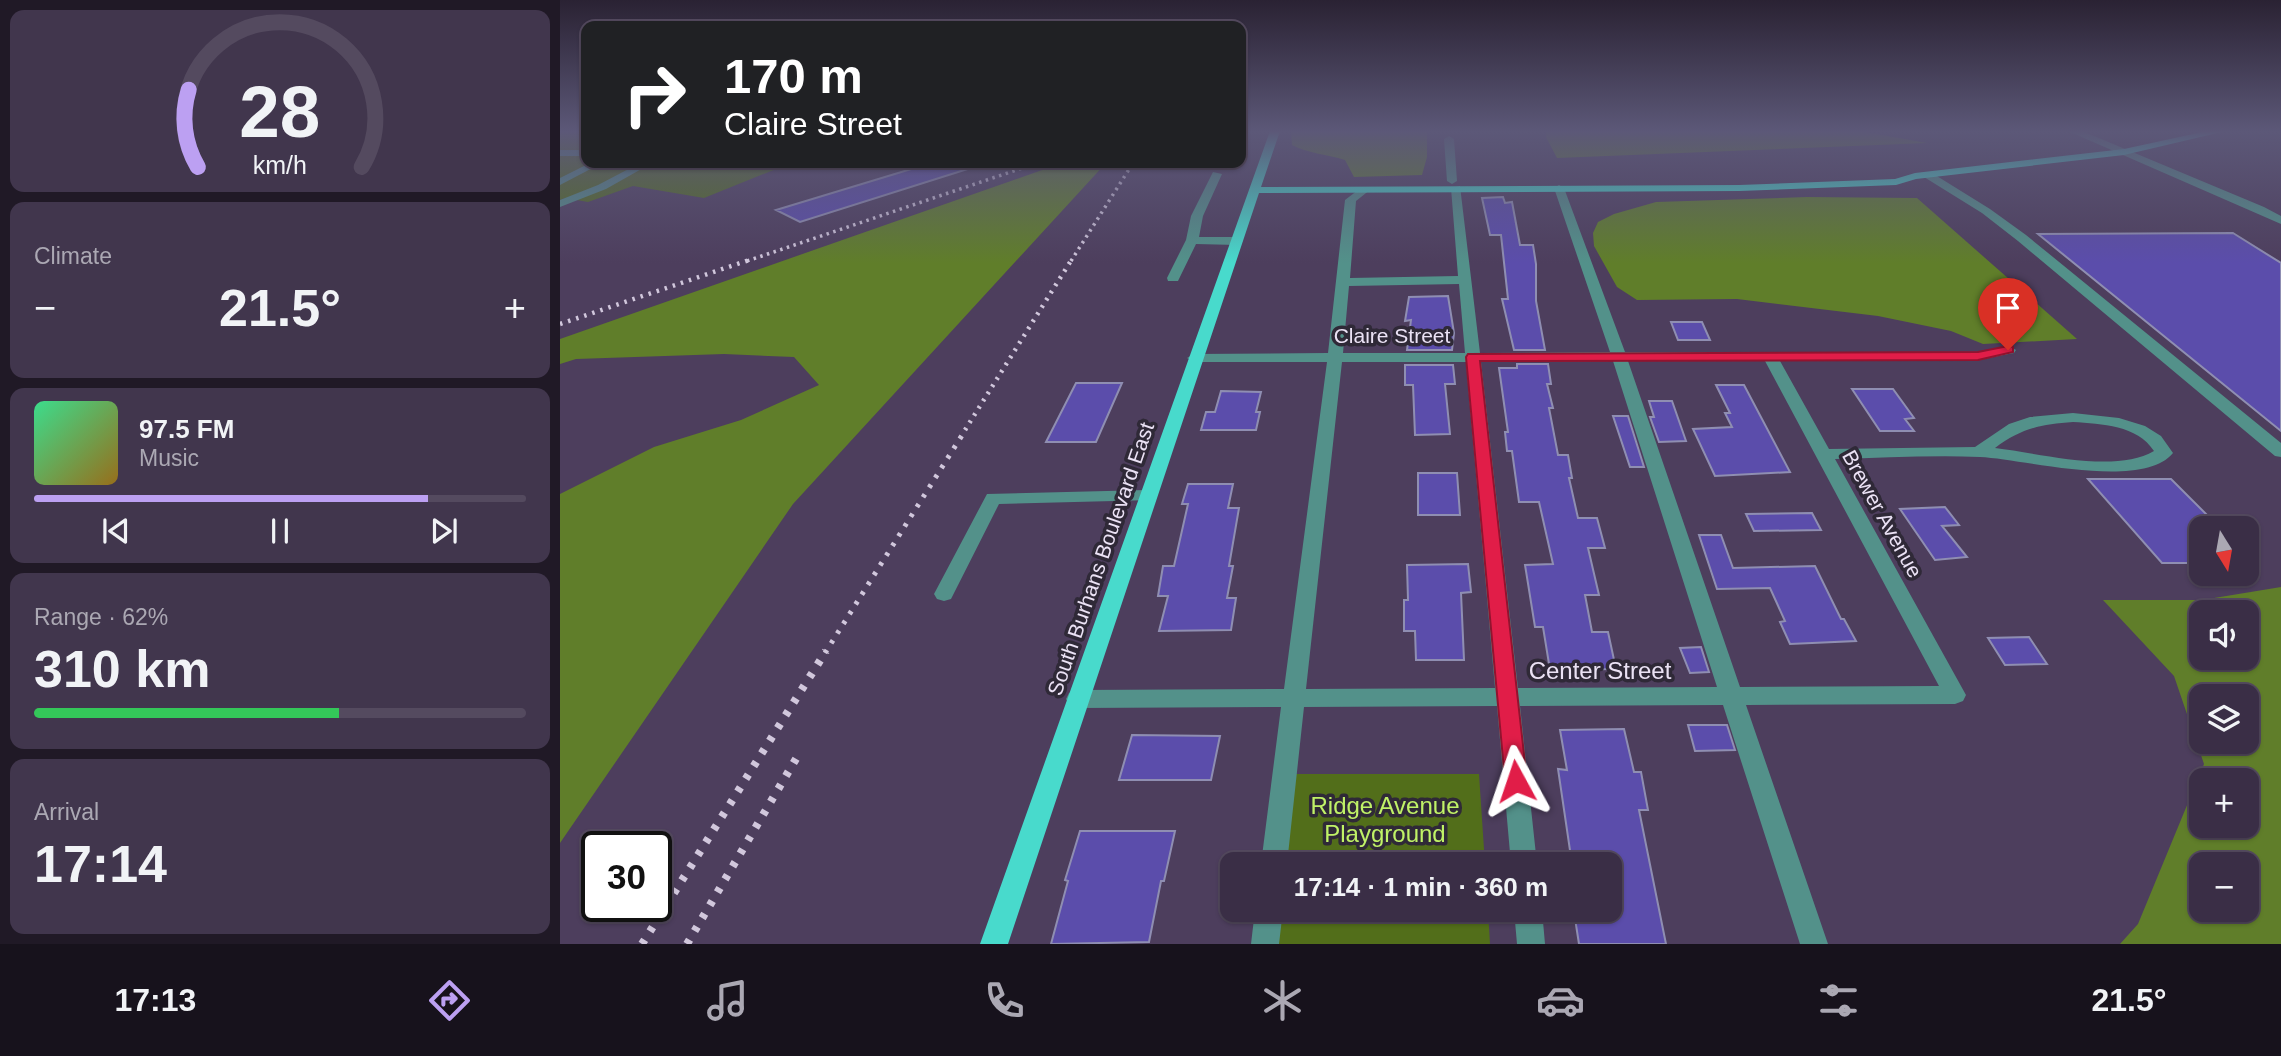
<!DOCTYPE html>
<meta charset="utf-8">
<style>
body{margin:0;font-family:Arial,sans-serif;background:#41364d;color:#f1f3f6;height:100vh;display:flex;flex-direction:column;font-size:26px;white-space:nowrap}
*{box-sizing:border-box;margin:0}
p{font-size:23px;color:#aba8b3}
.icon{flex:none;width:38px;height:38px;fill:none;stroke:currentColor;stroke-width:2;stroke-linecap:round;stroke-linejoin:round}
.map{position:relative;flex:1;overflow:hidden}
.panel{display:flex;flex-direction:column;gap:10px;padding:10px;background:#201926;width:560px}
.panel>*{flex:none}
.guide{position:absolute;left:21px;top:21px;width:665px;height:147px;border-radius:14px;box-shadow:0 2px 5px #0004,0 0 0 2px #544a5f;background:#202124;color:#fff;overflow:hidden}
.needle{width:46px;rotate:169deg}
.controls{position:absolute;left:1629px;top:516px;display:grid;gap:14px}
.controls a{display:grid;place-items:center;width:70px;height:70px;border-radius:14px;background:#3a2e46;box-shadow:0 2px 5px #0004,0 0 0 2px #544a5f;font-size:35px}
.speed{position:absolute;left:21px;top:831px;display:flex;gap:14px;font-size:35px;font-weight:700;text-align:center}
.speed>*{display:grid;place-content:center;width:91px;height:91px;border-radius:50%;background:#3a2e46;box-shadow:0 2px 5px #0004,0 0 0 2px #544a5f;line-height:1}
.speed .limit{border:4px solid #111;border-radius:10px;background:#fff;color:#111}
.pin{position:absolute;display:grid;place-items:center;width:60px;height:60px;color:#fff;margin:-72px -30px;border-radius:50% 50% 50% 0;rotate:-45deg;box-shadow:0 0 7px #0007}
.pin .icon{rotate:45deg}
.me{position:absolute;width:77px;margin:-38px;rotate:355deg;stroke-linejoin:round;filter:drop-shadow(0 0 5px #0008)}
.turn{display:flex;align-items:center;gap:24px;height:147px;padding:0 28px;font-size:32px}
.turn .icon{width:91px;height:91px;stroke-width:2.5}
.turn b{display:block;font-size:49px;line-height:60px}
.big{font-size:52px;font-weight:800;line-height:1.1}
.panel .card{flex:1;display:flex;flex-direction:column;justify-content:center;gap:10px;min-width:0;padding:0 24px;border-radius:14px;background:#41364d}
.panel .dial{align-items:center;gap:0}
.dial svg{height:182px;overflow:visible;fill:none;stroke:#544a5f;stroke-width:7;stroke-linecap:round;text-anchor:middle}
.dial text{fill:#f1f3f6;stroke:none}
.song{display:flex;align-items:center;gap:21px}
.cover{width:84px;height:84px;border-radius:10px;background:linear-gradient(135deg,hsl(150 70% 55%),hsl(40 70% 35%))}
.played{height:7px;border-radius:4px;background:linear-gradient(90deg,#bca0f2 80%,#544a5f 80%)}
.keys{display:flex;justify-content:space-around;direction:ltr}
.heat{display:flex;justify-content:space-between;align-items:center;font-size:38px;direction:ltr}
.charge{height:10px;border-radius:5px;background:linear-gradient(90deg,#34c759 62%,#544a5f 0)}
.trip{position:absolute;left:660px;top:852px;width:402px;height:70px;border-radius:14px;background:#3a2e46;box-shadow:0 2px 5px #0004,0 0 0 2px #544a5f;font-weight:800;line-height:70px;text-align:center}
.tab-bar{display:flex;height:112px;justify-content:space-around;align-items:center;background:#17121c;color:#aba8b3}
.tab-bar .icon{width:49px;height:49px}
.tab-bar .current{color:#bca0f2}
.tab-bar b{font-size:32px;color:#f1f3f6}
main{display:flex;flex:1;min-height:0}
.map>svg:first-child{display:block}
.green{fill:#526e1a}
.forest{fill:#607e2a;fill-rule:evenodd}
.building{fill:#5b4dab;stroke:#8f8eb2;stroke-width:2}
.lines{fill:none;stroke-linecap:round;stroke-linejoin:round}
.minor{fill:#53918a;fill-rule:evenodd}
.major{fill:#48dacc;fill-rule:evenodd}
.rail-far3{stroke:#d1c7dc;stroke-width:3.5;stroke-dasharray:2.5 4.5;stroke-linecap:butt}
.rail-far2{stroke:#d1c7dc;stroke-width:4.5;stroke-dasharray:2.5 6;stroke-linecap:butt}
.rail-far1{stroke:#d1c7dc;stroke-width:5;stroke-dasharray:3.5 8;stroke-linecap:butt}
.rail{stroke:#d1c7dc;stroke-width:8;stroke-dasharray:5 10;stroke-linecap:butt}
.route{fill:#e11d48;stroke:#92132f;stroke-width:2}
.labels{text-anchor:middle;stroke-width:7;stroke-linejoin:round;paint-order:stroke}
.street-label{font-size:21px;fill:#ebe2f5;stroke:#2f2937}
.near-street-label{font-size:24px;fill:#ebe2f5;stroke:#2f2937}
.near-park-label{font-size:24px;fill:#c0f267;stroke:#2f2937}
</style>
<main>
<section class="panel">
<div class="card dial"><svg viewBox="0 0 100 80">
<path d="M14 69A42 42 0 1 1 86 69"/>
<path d="M14 69A42 42 0 0 1 10 35" stroke="#bca0f2"/>
<text x="50" y="56" font-size="32" font-weight="700">28</text>
<text x="50" y="72" font-size="11">km/h</text>
</svg></div>
<div class="card"><p>Climate</p>
<div class="heat"><a>−</a><b class="big">21.5°</b><a>+</a></div>
</div>
<div class="card">
<div class="song"><i class="cover"></i><div><b>97.5 FM</b><p>Music</p></div></div>
<div class="played"></div>
<div class="keys"><svg class="icon" aria-label="previous" viewBox="0 0 24 24"><path d="M18 5L8 12l10 7zM5 5v14"/></svg><svg class="icon" aria-label="pause" viewBox="0 0 24 24"><path d="M8 5v14M16 5v14"/></svg><svg class="icon" aria-label="next" viewBox="0 0 24 24"><path d="M6 5l10 7-10 7zM19 5v14"/></svg></div>
</div>
<div class="card"><p>Range · 62%</p><b class="big">310 km</b><div class="charge"></div></div>
<div class="card"><p>Arrival</p><b class="big">17:14</b></div>
</section>
<div class="map">
<svg width="1721" height="944" viewBox="0 0 1721 944">
<rect width="100%" height="100%" fill="#4d3e5d"/>
<!-- green -->
<path class="green" d="M0,131H26V163H231L144,198L73,186L28,202L5,198L0,200Z
M734,774H919L925,864H724Z
M719,910H928L930,944H715Z"/>
<!-- forest -->
<path class="forest" d="M731,131H867V157L862,175L794,177L785,160C767,154 749,154 732,145Z
M986,131H1300L1367,143L997,158L986,137Z
M502,163H546L233,504L0,843V494L94,447L181,420L259,385L234,357L164,354L16,359L0,364V339Z
M1247,197L1357,198L1517,339L1423,344L1391,331L1318,316L1177,299L1077,300L1057,287L1034,246L1033,233L1038,222L1054,214L1096,202Z
M1721,587V944H1560L1578,924L1644,764L1614,676L1543,600H1642ZM1687,612V658H1642V612ZM1687,696V742H1642V696ZM1687,780V826H1642V780ZM1642,864H1687V910H1642Z"/>
<!-- building -->
<path class="building" d="M371,163H414V167L240,222L216,210Z
M943,197L945,203L952,202L960,245H973L976,264V301L985,350H954L942,299H948L941,235H930L922,198Z
M1673,233L1721,263V431L1478,234Z
M888,296L894,333L892,350H847L851,320L845,321L849,297Z
M1111,322H1142L1150,340H1118Z
M957,364H988L991,384H987L993,408H989L998,455H1008L1012,478H1009L1018,518H1037L1045,548H1028L1039,595H1025L1032,632H1048L1056,669L990,670L983,627H975L965,565L993,564L979,502H959L952,451H947L945,432H948L939,368H957Z
M845,365H893L895,384H885L890,434L855,435L853,385H845Z
M516,383H562L536,442H486Z
M1156,385H1184L1230,472L1155,476L1133,429L1172,427L1165,413H1170Z
M1292,389H1333L1354,418L1345,419L1354,431H1320Z
M661,391L701,392L696,412H700L696,430H641L646,412H655Z
M1089,401H1112L1126,441L1099,442L1090,417H1094Z
M1053,416H1068L1084,467H1070Z
M858,473H897L900,515H858Z
M1528,479H1611L1660,528H1642V563H1602Z
M628,484H673L668,508H679L669,566H673L667,598H676L671,630L599,631L608,596H598L603,566H614L628,504H622Z
M1385,507L1399,525L1382,526L1407,557L1375,560L1340,509Z
M1252,513L1261,530L1194,531L1186,514Z
M1139,535H1161L1173,568L1255,566L1281,619H1284L1296,641L1230,644L1220,622L1225,621L1210,588L1157,589Z
M908,564L911,592L901,593L904,660H856L855,631H844V600H848L847,565Z
M1469,637L1487,664L1445,665L1428,638Z
M1141,647L1149,672L1130,673L1120,648Z
M1128,725H1167L1175,750L1135,751Z
M1064,729L1074,772H1081L1088,810H1079L1106,944H1019L1014,912L1050,911V864H1012L998,769L1007,770L1000,730Z
M572,735L660,736L651,780H559Z
M520,831H615L604,881H601L589,942L491,944L508,881L505,880Z"/>
<g class="lines">
<!-- minor -->
<path class="minor" d="M1508,131H1522L1704,207L1721,216V224Z
M889,136L894,139L897,181L892,184L887,181L884,139Z
M0,150H26V156H0Z
M30,163H42L0,185V178Z
M80,163H92L46,189L0,207V200L38,185Z
M653,172L662,174L643,216L639,237H677L683,241L677,245L636,244L618,281H608L607,278L626,240L631,216Z
M1364,173H1372L1430,209L1466,235L1721,443V457L1715,456L1458,241L1422,213L1364,177Z
M999,185L1004,188L1065,352H1418L1449,346L1456,350L1454,353L1418,360L1220,361L1269,449L1415,447L1449,424L1470,417L1513,413L1559,418L1585,426L1601,436L1613,453C1582,491 1464,459 1420,457C1371,455 1323,458 1275,459L1406,695L1403,701L1395,704L1186,705L1268,944H1240L1163,705L960,706L977,864H951L937,706L744,707L727,864H701L721,707L517,708L509,705L506,699L509,693L517,690L724,689L767,362H634L627,358L634,354L768,353L785,200L802,187L811,189L796,201L790,278L898,276L891,188L900,186L920,353L1050,352L994,188ZM899,284L905,353H783L789,286ZM1053,361L1157,687L958,688L921,362ZM1068,361H1205L1379,686L1180,687ZM782,362H906L935,688L746,689ZM1513,422C1542,424 1577,425 1594,451C1555,474 1479,453 1435,448C1460,429 1481,424 1513,422Z
M587,490L593,492L596,496L593,500L439,504L391,599L384,601L377,599L374,594L427,494Z
M695,910H723L719,944H691Z
M954,910H982L985,944H957Z"/>
<!-- major -->
<path class="major" d="M710,131H720L701,187L1179,185L1335,179L1355,173L1564,149L1647,131H1666L1564,155L1356,179L1336,185L1179,191L699,193L448,944H420Z"/>
<!-- rail-far3 -->
<path class="rail-far3" d="M187,261L477,163
M511,261L573,163"/>
<!-- rail-far2 -->
<path class="rail-far2" d="M0,324L192,259
M405,430L512,259"/>
<!-- rail-far1 -->
<path class="rail-far1" d="M265,653L406,429"/>
<!-- rail -->
<path class="rail" d="M82,944L266,651
M127,944L240,752"/>
</g>
<!-- sky -->
<linearGradient id="sky" x2="0" y2="1"><stop stop-color="#2a2233"/><stop offset="0.5" stop-color="#5c5878"/><stop offset="1" stop-color="#5c5878" stop-opacity="0"/></linearGradient>
<rect width="1721" height="263" fill="url(#sky)"/>
<!-- route -->
<path class="route" d="M1448,346L1453,347V352L1418,360L920,361L967,781L964,788L956,791L948,788L945,781L906,357L908,354L1418,352Z"/>
<g class="labels">
<!-- street labels -->
<g class="street-label">
<text x="832" y="343">Claire Street</text>
<text transform="translate(1322 514) rotate(61)" y="7">Brewer Avenue</text>
<text transform="translate(541 559) rotate(-71)" y="7">South Burhans Boulevard East</text>
</g>
<!-- near-street labels -->
<g class="near-street-label">
<text x="1040" y="679">Center Street</text>
</g>
<!-- near-park labels -->
<g class="near-park-label">
<text x="825" y="814">Ridge Avenue<tspan x="825" dy="28">Playground</tspan></text>
</g>
</g>
</svg>
<div class="controls">
<a><svg class="needle" viewBox="-14 -14 28 28"><path d="M0-13l5 13h-10z" fill="#e53935"/><path d="M0 13l5-13h-10z" fill="#aba8b3"/></svg></a>
<a><svg class="icon" aria-label="sound" viewBox="0 0 24 24"><path d="M4 9h4l5-4v14l-5-4H4zM17 9q2 3 0 6"/></svg></a>
<a><svg class="icon" aria-label="layers" viewBox="0 0 24 24"><path d="M12 4l9 5-9 5-9-5zM3 14l9 5 9-5"/></svg></a>
<a>+</a>
<a>−</a>
</div>
<div class="speed"><div class="limit">30</div></div>
<div class="pin" style="left:1448px;top:350px;background:#d93025"><svg class="icon" aria-label="arrive" viewBox="0 0 24 24"><path d="M6 21V4h12l-3 4 3 4H6"/></svg></div>
<svg class="me" style="left:956px;top:781px" viewBox="-20 -20 40 40"><path d="M0-17L14 15 0 8-14 15z" fill="#e11d48" stroke="#fff" stroke-width="4"/></svg>
<div class="trip">17:14 · 1 min · 360 m</div>
<div class="guide">
<div class="turn"><svg class="icon" aria-label="right" viewBox="0 0 24 24"><path d="M7 20v-9h11M14 6l5 5-5 5"/></svg><div><b>170 m</b>Claire Street</div></div>
</div>
</div>
</main>
<nav class="tab-bar">
<b>17:13</b>
<svg class="icon current" aria-label="directions" viewBox="0 0 24 24"><path d="M12 3l9 9-9 9-9-9zM9 14v-3h6M13 9l2 2-2 2"/></svg>
<svg class="icon" aria-label="music" viewBox="0 0 24 24"><path d="M9 18V5l10-2v13"/><circle cx="6" cy="18" r="3"/><circle cx="16" cy="16" r="3"/></svg>
<svg class="icon" aria-label="phone" viewBox="0 0 24 24"><path d="M5 4h4l2 5-3 2q2 4 5 5l2-3 5 2v4C11 20 4 13 5 4z"/></svg>
<svg class="icon" aria-label="climate" viewBox="0 0 24 24"><path d="M12 3v18M4 7l16 10M4 17L20 7"/></svg>
<svg class="icon" aria-label="car" viewBox="0 0 24 24"><path d="M5 17H2v-5l4-1 3-4h7l3 4 3 1v5h-3M9 17h6M6 11h13"/><circle cx="7" cy="17" r="2"/><circle cx="17" cy="17" r="2"/></svg>
<svg class="icon" aria-label="filters" viewBox="0 0 24 24"><path d="M4 7h16M4 17h16"/><circle cx="9" cy="7" r="2"/><circle cx="15" cy="17" r="2"/></svg>
<b>21.5°</b>
</nav>
